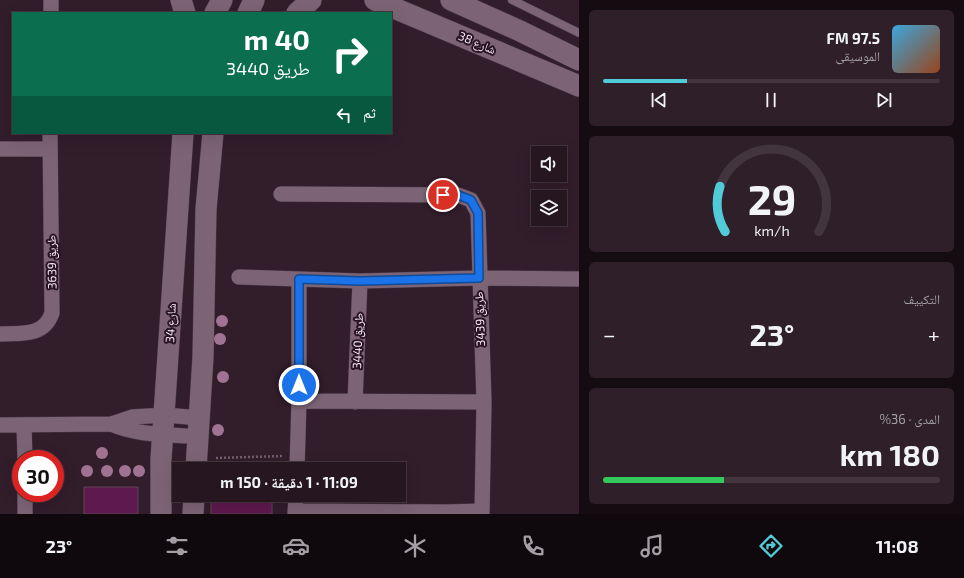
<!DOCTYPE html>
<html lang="ar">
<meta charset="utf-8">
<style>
body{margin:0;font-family:"Exo 2","Noto Naskh Arabic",sans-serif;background:#2e1f29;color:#f1f3f6;direction:rtl;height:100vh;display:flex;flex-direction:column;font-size:15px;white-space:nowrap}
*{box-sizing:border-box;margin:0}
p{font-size:13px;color:#a49fa5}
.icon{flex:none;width:22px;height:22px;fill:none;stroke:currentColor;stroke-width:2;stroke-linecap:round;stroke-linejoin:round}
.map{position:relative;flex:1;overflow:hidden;direction:ltr}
.details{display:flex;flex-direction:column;gap:10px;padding:10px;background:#150c12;width:385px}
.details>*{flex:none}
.top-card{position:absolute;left:12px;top:12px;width:380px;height:122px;border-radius:0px;box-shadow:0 4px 16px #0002,0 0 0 1px #42353e;direction:rtl;background:#0b6e4f;color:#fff;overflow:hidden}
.controls{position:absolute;left:531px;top:146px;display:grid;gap:8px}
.controls a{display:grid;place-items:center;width:36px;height:36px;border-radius:0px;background:#261620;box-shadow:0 4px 16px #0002,0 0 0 1px #42353e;font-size:20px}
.speed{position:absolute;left:12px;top:450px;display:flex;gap:8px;font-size:20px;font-weight:700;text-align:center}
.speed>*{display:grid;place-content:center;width:52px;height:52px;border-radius:50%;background:#261620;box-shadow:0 4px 16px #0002,0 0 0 1px #42353e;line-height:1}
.speed .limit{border:6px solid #d22;background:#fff;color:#111}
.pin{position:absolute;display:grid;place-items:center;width:34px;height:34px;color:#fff;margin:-17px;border:2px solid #fff;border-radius:50%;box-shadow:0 1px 4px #0007}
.me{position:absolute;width:44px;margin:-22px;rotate:0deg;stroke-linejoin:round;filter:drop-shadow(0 0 3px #0008)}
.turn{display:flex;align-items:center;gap:14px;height:84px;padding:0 16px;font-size:18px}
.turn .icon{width:52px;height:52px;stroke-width:2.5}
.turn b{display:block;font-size:28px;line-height:34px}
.then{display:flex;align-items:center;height:38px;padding:0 16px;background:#0003;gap:8px;font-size:15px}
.big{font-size:30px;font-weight:700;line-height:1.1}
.details .widget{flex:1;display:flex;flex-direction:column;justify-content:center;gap:6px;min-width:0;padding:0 14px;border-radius:6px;background:#2e1f29}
.details .dial{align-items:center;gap:0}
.dial svg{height:104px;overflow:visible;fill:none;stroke:#42353e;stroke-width:7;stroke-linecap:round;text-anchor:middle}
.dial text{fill:#f1f3f6;stroke:none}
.song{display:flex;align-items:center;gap:12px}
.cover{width:48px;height:48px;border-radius:6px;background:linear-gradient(135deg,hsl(200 70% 55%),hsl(20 70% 35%))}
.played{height:4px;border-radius:2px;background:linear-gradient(90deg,#52cbd9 25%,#42353e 25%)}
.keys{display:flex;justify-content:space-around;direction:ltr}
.heat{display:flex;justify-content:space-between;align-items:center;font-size:22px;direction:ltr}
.charge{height:6px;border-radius:3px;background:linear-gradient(90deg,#34c759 36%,#42353e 0)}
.trip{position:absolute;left:172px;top:462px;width:234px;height:40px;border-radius:0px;background:#261620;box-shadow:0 4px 16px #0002,0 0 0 1px #42353e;font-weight:700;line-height:40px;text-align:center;direction:rtl}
.tabs{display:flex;height:64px;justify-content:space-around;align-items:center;background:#0f090d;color:#a49fa5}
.tabs .icon{width:28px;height:28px}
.tabs .on{color:#52cbd9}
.tabs b{font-size:18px;color:#f1f3f6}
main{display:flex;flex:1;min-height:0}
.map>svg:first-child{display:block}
.building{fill:#5e194e;stroke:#5d4655}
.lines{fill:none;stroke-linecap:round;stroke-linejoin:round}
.lane-casing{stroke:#4a3945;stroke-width:9}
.street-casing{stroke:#4a3945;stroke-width:16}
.secondary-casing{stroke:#4a3945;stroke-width:22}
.path{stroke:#725f6c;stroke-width:2.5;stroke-dasharray:2 2;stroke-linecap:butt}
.lane{stroke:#7c6474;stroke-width:8}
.street{stroke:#7c6474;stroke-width:15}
.secondary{stroke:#7c6474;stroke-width:21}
.tree{fill:#9f7391}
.route-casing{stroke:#114b97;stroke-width:10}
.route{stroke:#1a73e8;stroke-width:7}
.labels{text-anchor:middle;stroke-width:4;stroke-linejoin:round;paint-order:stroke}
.street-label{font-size:12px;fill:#f9eaf4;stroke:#281422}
</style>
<main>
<section class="details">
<div class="widget">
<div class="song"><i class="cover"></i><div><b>97.5 FM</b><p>الموسيقى</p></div></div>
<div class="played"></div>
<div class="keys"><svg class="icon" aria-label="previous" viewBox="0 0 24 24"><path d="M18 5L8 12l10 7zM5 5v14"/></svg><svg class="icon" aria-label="pause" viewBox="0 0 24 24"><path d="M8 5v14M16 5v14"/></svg><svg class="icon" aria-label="next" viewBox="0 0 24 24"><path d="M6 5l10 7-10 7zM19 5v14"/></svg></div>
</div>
<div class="widget dial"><svg viewBox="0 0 100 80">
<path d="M14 69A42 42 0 1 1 86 69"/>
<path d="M14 69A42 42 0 0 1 10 34" stroke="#52cbd9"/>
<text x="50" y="56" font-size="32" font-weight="700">29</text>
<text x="50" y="72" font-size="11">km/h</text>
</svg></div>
<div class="widget"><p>التكييف</p>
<div class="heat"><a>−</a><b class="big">23°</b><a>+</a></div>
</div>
<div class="widget"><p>المدى · 36%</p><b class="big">180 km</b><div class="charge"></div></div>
</section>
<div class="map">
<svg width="579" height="514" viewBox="0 0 579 514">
<rect width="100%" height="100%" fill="#321d2b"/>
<!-- building -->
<path class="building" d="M84,487H138V514H84Z
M211,495H272V514H211Z"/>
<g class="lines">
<defs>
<path id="lane" d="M512,0L579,33"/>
<path id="street" d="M51,13V0
M0,149H50
M281,194L458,195L471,200L478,213L484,402L482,514
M239,277L360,281L479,278L579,279
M0,334C21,333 44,337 52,313L50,133
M299,401L484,402
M355,402L360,281
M111,424C138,436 169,434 198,437
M0,425L111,424L132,417L165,415L200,418
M24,425L25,459
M297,469L299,401V279
M25,493V514
M296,511L446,512L482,511
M295,514L296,495"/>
<path id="secondary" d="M181,0L185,13
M375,0L579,86
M451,0L520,31L579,60
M215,13L222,0
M248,13L254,0
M297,13L311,0
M196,469L203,357L206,209L213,133
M161,514V459L183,133
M193,514L194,495"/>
</defs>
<!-- lane casing -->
<use href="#lane" class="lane-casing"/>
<!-- street casing -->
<use href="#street" class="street-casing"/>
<!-- secondary casing -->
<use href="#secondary" class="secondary-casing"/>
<!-- path -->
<path class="path" d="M216,458L283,456"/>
<!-- lane -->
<use href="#lane" class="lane"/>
<!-- street -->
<use href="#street" class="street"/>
<!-- secondary -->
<use href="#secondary" class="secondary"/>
</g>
<!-- trees -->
<g class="tree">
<circle cx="222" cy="321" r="6"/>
<circle cx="220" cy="339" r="6"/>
<circle cx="223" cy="377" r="6"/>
<circle cx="218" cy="430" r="6"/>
<circle cx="102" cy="453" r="6"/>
<circle cx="87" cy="471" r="6"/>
<circle cx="107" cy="471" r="6"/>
<circle cx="125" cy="471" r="6"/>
<circle cx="139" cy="471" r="6"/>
</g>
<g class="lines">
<defs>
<path id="route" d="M299,385V279L360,281L479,278L478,213L471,200L458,195H443"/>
</defs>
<!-- route casing -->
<use href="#route" class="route-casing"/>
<!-- route -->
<use href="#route" class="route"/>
</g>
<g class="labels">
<!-- street labels -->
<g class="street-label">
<text transform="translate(477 43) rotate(23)" y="4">شارع 38</text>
<text transform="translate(52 262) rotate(-91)" y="4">طريق 3639</text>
<text transform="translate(480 319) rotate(-92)" y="4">طريق 3439</text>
<text transform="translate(171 323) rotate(-87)" y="4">شارع 34</text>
<text transform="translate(358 341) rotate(-88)" y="4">طريق 3440</text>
</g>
</g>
</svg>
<div class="controls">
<a><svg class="icon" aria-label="sound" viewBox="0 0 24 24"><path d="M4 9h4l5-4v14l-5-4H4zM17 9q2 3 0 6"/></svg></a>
<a><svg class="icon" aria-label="layers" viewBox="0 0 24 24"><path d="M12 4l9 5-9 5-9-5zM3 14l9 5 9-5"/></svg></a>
</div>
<div class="speed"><div class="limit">30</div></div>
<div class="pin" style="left:443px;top:195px;background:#d93025"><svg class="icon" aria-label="arrive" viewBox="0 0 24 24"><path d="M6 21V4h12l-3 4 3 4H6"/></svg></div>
<svg class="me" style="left:299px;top:385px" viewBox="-20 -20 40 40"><circle r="17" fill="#1a73e8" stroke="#fff" stroke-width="3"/><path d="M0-11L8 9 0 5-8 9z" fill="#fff"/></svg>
<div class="trip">11:09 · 1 دقيقة · 150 m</div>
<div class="top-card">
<div class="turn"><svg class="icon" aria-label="right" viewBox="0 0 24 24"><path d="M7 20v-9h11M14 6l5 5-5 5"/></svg><div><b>40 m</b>طريق 3440</div></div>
<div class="then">ثم<svg class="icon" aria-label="left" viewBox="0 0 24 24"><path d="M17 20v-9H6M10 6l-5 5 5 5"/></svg></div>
</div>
</div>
</main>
<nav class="tabs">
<b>11:08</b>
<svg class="icon on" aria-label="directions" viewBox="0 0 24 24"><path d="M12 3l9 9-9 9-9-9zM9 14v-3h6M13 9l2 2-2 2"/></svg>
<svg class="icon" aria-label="music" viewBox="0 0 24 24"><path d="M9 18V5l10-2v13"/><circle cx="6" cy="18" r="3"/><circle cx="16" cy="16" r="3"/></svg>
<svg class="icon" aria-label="phone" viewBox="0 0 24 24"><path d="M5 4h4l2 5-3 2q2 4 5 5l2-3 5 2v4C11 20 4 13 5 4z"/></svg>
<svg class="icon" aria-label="climate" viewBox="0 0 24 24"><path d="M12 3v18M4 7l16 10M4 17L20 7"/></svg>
<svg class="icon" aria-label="car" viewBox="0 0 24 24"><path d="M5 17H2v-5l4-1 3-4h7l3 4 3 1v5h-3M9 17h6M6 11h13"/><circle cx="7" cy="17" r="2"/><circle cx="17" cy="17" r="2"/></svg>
<svg class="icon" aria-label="filters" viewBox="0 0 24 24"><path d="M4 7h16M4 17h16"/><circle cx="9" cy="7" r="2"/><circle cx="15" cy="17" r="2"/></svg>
<b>23°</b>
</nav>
